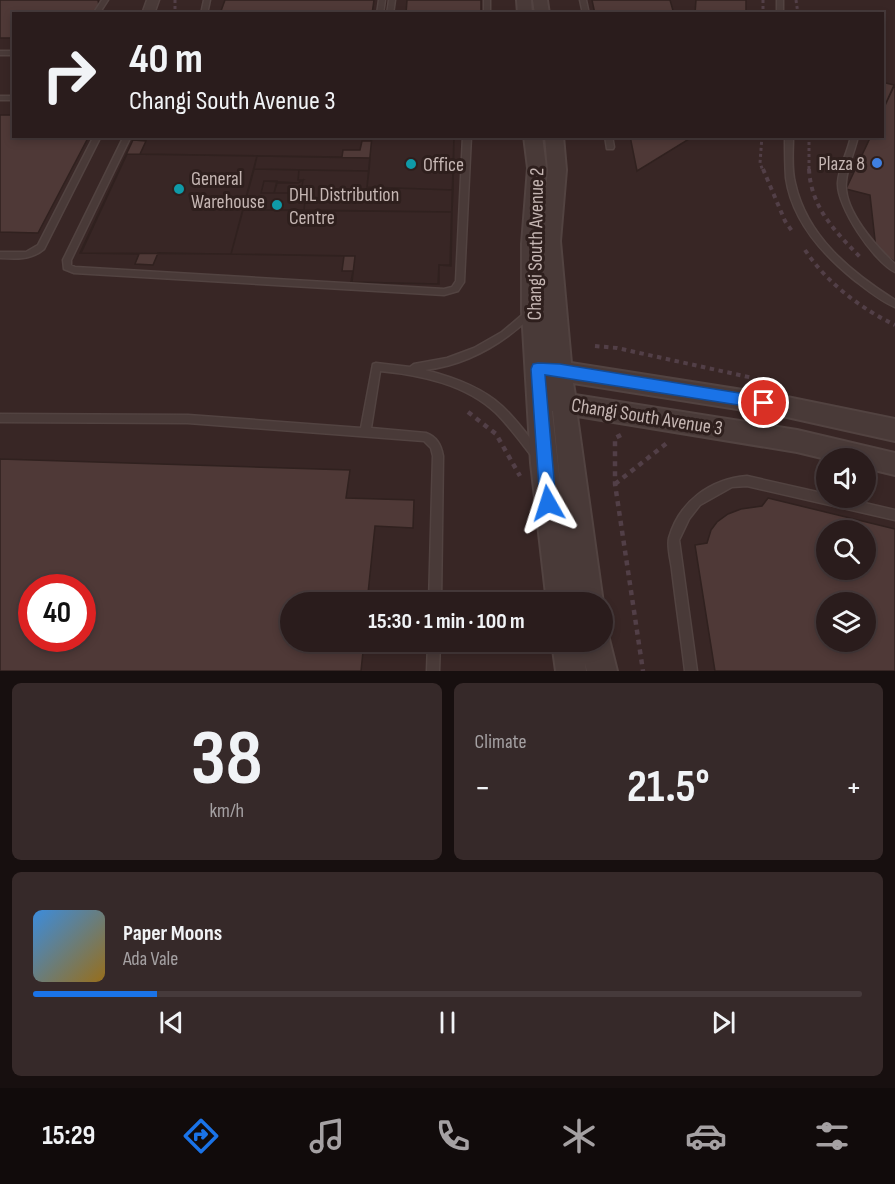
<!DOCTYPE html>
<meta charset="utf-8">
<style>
body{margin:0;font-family:"Sofia Sans Condensed",sans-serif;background:#362929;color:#f1f3f6;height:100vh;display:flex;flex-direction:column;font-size:22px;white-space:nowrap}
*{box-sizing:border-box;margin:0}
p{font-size:20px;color:#a5a1a3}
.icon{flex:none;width:33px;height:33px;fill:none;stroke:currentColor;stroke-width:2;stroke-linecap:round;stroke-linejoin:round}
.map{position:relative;height:671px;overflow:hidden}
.sheet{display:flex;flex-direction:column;gap:12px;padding:12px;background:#170f0f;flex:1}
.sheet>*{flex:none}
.guide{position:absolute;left:12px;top:12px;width:872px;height:126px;border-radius:0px;box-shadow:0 3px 9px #0003,0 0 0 2px #463a3b;background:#2a1c1c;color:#f1f3f6;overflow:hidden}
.fabs{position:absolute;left:816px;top:448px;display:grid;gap:12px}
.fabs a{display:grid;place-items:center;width:60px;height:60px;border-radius:50%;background:#2a1c1c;box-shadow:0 3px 9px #0003,0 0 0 2px #463a3b;font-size:30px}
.speed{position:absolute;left:18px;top:574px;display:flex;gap:12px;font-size:30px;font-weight:700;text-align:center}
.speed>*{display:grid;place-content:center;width:78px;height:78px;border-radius:50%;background:#2a1c1c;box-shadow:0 3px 9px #0003,0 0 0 2px #463a3b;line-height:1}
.speed .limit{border:9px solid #d22;background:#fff;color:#111}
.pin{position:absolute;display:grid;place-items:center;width:51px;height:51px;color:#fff;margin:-26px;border:3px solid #fff;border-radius:50%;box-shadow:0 2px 6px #0007}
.me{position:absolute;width:66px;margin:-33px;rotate:354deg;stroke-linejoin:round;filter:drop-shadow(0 0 4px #0008)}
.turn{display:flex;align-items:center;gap:21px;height:126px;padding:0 18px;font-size:27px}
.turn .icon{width:78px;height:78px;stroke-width:2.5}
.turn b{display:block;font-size:42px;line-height:51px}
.big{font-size:45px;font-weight:700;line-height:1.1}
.sheet .widget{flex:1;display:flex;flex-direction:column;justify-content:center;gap:9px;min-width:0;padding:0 21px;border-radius:9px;background:#362929}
.sheet .dial{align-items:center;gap:0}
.dial b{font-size:78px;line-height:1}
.song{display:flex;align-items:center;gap:18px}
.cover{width:72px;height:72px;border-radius:9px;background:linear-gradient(135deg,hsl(210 70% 55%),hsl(40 70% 35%))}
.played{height:6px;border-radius:3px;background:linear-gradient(90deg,#1a73e8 15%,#463a3b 15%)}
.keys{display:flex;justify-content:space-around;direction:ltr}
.heat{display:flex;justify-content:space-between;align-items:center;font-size:33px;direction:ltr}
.sheet .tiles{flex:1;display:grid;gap:12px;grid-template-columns:1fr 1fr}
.widget:last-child{grid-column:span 2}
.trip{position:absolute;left:280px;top:592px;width:333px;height:60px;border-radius:30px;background:#2a1c1c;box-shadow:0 3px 9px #0003,0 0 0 2px #463a3b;font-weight:700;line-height:60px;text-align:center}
.tabs{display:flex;height:96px;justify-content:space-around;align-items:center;background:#110b0b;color:#a5a1a3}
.tabs .icon{width:42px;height:42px}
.tabs .current{color:#1a73e8}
.tabs b{font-size:27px;color:#f1f3f6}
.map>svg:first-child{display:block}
.building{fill:#4f3937;stroke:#30211f;stroke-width:1.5;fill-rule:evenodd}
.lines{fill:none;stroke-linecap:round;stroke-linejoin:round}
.service-casing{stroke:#524341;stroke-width:3}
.minor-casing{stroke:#524341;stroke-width:3}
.tertiary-casing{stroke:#524341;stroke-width:4}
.path-far2{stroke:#523f47;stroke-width:3;stroke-dasharray:3 3;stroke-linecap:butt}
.path-far1{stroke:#523f47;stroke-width:4;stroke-dasharray:4.5 4.5;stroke-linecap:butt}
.path{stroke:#523f47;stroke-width:4.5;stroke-dasharray:5 5;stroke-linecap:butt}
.service{fill:#493a38;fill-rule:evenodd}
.minor{fill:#493a38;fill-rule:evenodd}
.tertiary{fill:#493a38;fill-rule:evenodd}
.route{fill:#1a73e8;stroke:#114b97;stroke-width:1.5}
.shop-dot{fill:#3f7fe0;stroke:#2e1f1d;stroke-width:2}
.culture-dot{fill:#0f9aa8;stroke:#2e1f1d;stroke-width:2}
.labels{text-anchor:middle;stroke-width:6;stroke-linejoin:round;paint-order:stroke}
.poi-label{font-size:20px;fill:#c5b6b3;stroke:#2e1f1d;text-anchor:start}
.street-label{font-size:20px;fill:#c5b6b3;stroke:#2e1f1d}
</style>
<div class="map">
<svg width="895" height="671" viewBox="0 0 895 671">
<rect width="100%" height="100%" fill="#382625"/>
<!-- building -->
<path class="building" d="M0,0H98L99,6L94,14H14V38H0Z
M225,0H374L372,14H233V12L221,11Z
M407,0H481V14H406Z
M592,0H670L674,14H595Z
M696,0H746V14H695Z
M882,82L894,85L882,112Z
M895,84V262L876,249L870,195L846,189L871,136H882V112Z
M0,115H14V136H89L38,233L0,232Z
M372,136H454L450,265H439L438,284L351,282L353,271H342L344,256L158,253L153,265L135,264L139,254L80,253L133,140L146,141L140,154L342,157L343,150H360L362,141H371Z
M372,136H454L453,190L367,187Z
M630,136H694L637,171Z
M127,154L257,156L231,254L81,253Z
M257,156L370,158L369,171L254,169Z
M254,169L299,170L298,180H303L298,183L264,181L261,193H306L304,210H243Z
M299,170L369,171L367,187L453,190L452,212L304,210L306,193H301L303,180H298Z
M303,180L301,193H274L277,183H298Z
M264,181H277L274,193H261Z
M243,210L452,212L451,266L439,265V284L352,282L355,256L231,254Z
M0,459L350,470L346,498L414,500L413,528L375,526L367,603H291V642H364L361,671H0ZM32,588H82V639H32Z
M768,498L895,529V671H715L695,545L707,543L711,530L717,522L728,514L741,509L762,506ZM826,531H866V570H826ZM826,603H866V642H826Z"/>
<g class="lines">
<defs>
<path id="service" d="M102,0H108L99,14H93Z
M204,0H210L207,14H201Z
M379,0H385L383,14H377Z
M389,0H395L393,14H387Z
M484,0H490V14H484Z
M580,0H586L589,14H583Z
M777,0H783V14H777Z
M0,51H14V55H0Z
M0,96H14V100H0Z
M94,136H101L44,249C31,260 16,259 0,258V252H26L38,245Z
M124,136H131L71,260V265L75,267L444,289L452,287L456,281L463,136H471L464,282L458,291L444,295L74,273L64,269L63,260Z
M605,136H612L614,147L613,149H607Z
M785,136H793C793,152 791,168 795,183C807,237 851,272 895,300V307C880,301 866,289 853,279C821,253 792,220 786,178C785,164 785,150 785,136Z
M851,136H858C855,151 847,167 846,182C843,210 876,246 895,264V272C874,262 836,206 838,182C839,167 848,152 851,136Z
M531,309L535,312L534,314C504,343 468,365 425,370C453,377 481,387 502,406C517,420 529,437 542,453L543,456L542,459L538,461L534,459C522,444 510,427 496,413C465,384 421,375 380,371L371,428L426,433C437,437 441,445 443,456L441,603H429L433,456L431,448L424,441L188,423L0,422V414L188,415L361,428L373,364L376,363L410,367L414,364L447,358L474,348L502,332L528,310Z
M747,476L826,494V498H843L895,510V520L747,486L732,487L700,505L689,519L679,540L697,671H685C681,637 676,604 672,570C671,561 667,547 669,538C679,502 710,479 747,476Z
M428,642H440L439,671H427Z"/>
<path id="minor" d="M147,0H159L154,14H142Z"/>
<path id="tertiary" d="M517,0H531L532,14H518Z
M533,0H547L549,14H535Z
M524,136H542L546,168L545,199L548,170L545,136H563L566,170L560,241L571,363L787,397L895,419V441L787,417L573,383L575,395L797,430L895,453V475L866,468V459H826L797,452L577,416L603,603H547L531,463L522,311V244L528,168ZM552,411H553L562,501Z
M603,630L607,631L617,671H587L585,663L586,671H556L552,642H603Z"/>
</defs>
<!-- service casing -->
<use href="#service" class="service-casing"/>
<!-- minor casing -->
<use href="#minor" class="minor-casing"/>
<!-- tertiary casing -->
<use href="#tertiary" class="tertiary-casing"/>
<!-- path-far2 -->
<path class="path-far2" d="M175,0V14
M763,0V14
M796,0L798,14
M762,136L760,163L763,171
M809,136V171"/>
<!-- path-far1 -->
<path class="path-far1" d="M763,169L785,221L792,231
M809,169C811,208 835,231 860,257
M805,250C827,283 860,308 895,325
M595,346L617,348L753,378"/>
<!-- path -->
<path class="path" d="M468,412L496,434L520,476
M621,435L615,438V484L643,671
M615,484L667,443"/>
<!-- service -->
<use href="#service" class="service"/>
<!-- minor -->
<use href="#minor" class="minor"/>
<!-- tertiary -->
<use href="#tertiary" class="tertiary"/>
</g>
<!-- route -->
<path class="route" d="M538,363L560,364L764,397L769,399L771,403L769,408L764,409L545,375L556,503L554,508L548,510L543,508L540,503L531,369L533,364Z"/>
<!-- markers -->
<circle class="shop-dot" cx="877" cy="163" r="6"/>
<g class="culture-dot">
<circle cx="411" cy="164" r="6"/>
<circle cx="179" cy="189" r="6"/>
<circle cx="277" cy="205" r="6"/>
</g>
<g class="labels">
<!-- poi labels -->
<g class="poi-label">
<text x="865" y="170" text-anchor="end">Plaza 8</text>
<text x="423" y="171">Office</text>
<text x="191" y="185">General<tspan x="191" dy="23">Warehouse</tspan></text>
<text x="289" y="201">DHL Distribution<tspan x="289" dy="23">Centre</tspan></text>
</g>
<!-- street labels -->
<g class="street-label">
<text transform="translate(535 244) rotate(-89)" y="7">Changi South Avenue 2</text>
<text transform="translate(647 416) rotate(9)" y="7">Changi South Avenue 3</text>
</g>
</g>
</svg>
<div class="fabs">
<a><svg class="icon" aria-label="sound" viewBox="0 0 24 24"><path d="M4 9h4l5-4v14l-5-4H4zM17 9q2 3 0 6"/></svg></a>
<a><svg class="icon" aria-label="search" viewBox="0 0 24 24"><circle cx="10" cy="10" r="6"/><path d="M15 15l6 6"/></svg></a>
<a><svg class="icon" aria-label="layers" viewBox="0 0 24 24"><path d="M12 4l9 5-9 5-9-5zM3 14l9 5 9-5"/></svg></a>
</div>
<div class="speed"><div class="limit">40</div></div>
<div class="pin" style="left:764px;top:403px;background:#d93025"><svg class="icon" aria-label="arrive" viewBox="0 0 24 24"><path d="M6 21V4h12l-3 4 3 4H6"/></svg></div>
<svg class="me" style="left:548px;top:503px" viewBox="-20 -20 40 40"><path d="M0-17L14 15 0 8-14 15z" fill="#1a73e8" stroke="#fff" stroke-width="4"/></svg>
<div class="trip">15:30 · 1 min · 100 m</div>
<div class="guide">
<div class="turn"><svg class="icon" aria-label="right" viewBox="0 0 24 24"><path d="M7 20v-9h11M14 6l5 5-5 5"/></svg><div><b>40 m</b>Changi South Avenue 3</div></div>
</div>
</div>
<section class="sheet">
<div class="tiles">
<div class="widget dial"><b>38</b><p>km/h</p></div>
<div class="widget"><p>Climate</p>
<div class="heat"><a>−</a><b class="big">21.5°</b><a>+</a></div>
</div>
<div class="widget">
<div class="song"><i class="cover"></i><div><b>Paper Moons</b><p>Ada Vale</p></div></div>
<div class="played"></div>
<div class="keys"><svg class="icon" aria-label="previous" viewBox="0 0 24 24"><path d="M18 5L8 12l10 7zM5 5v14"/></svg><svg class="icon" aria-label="pause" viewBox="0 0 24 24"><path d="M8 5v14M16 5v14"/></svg><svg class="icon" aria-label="next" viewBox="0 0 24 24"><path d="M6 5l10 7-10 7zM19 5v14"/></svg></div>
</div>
</div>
</section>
<nav class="tabs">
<b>15:29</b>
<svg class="icon current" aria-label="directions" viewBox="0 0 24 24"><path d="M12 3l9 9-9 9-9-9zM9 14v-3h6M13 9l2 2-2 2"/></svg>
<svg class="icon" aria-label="music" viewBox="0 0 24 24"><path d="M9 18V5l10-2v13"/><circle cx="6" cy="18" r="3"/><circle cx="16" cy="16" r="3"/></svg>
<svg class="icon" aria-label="phone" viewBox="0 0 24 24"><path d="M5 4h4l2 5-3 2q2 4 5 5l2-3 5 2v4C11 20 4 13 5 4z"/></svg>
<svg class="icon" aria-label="climate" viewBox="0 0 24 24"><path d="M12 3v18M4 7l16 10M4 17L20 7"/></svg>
<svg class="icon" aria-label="car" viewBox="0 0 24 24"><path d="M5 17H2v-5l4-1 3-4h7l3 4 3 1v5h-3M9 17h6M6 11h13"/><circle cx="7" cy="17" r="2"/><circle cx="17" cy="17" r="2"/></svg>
<svg class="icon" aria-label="filters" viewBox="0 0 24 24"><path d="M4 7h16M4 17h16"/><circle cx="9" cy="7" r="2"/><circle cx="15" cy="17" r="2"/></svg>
</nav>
